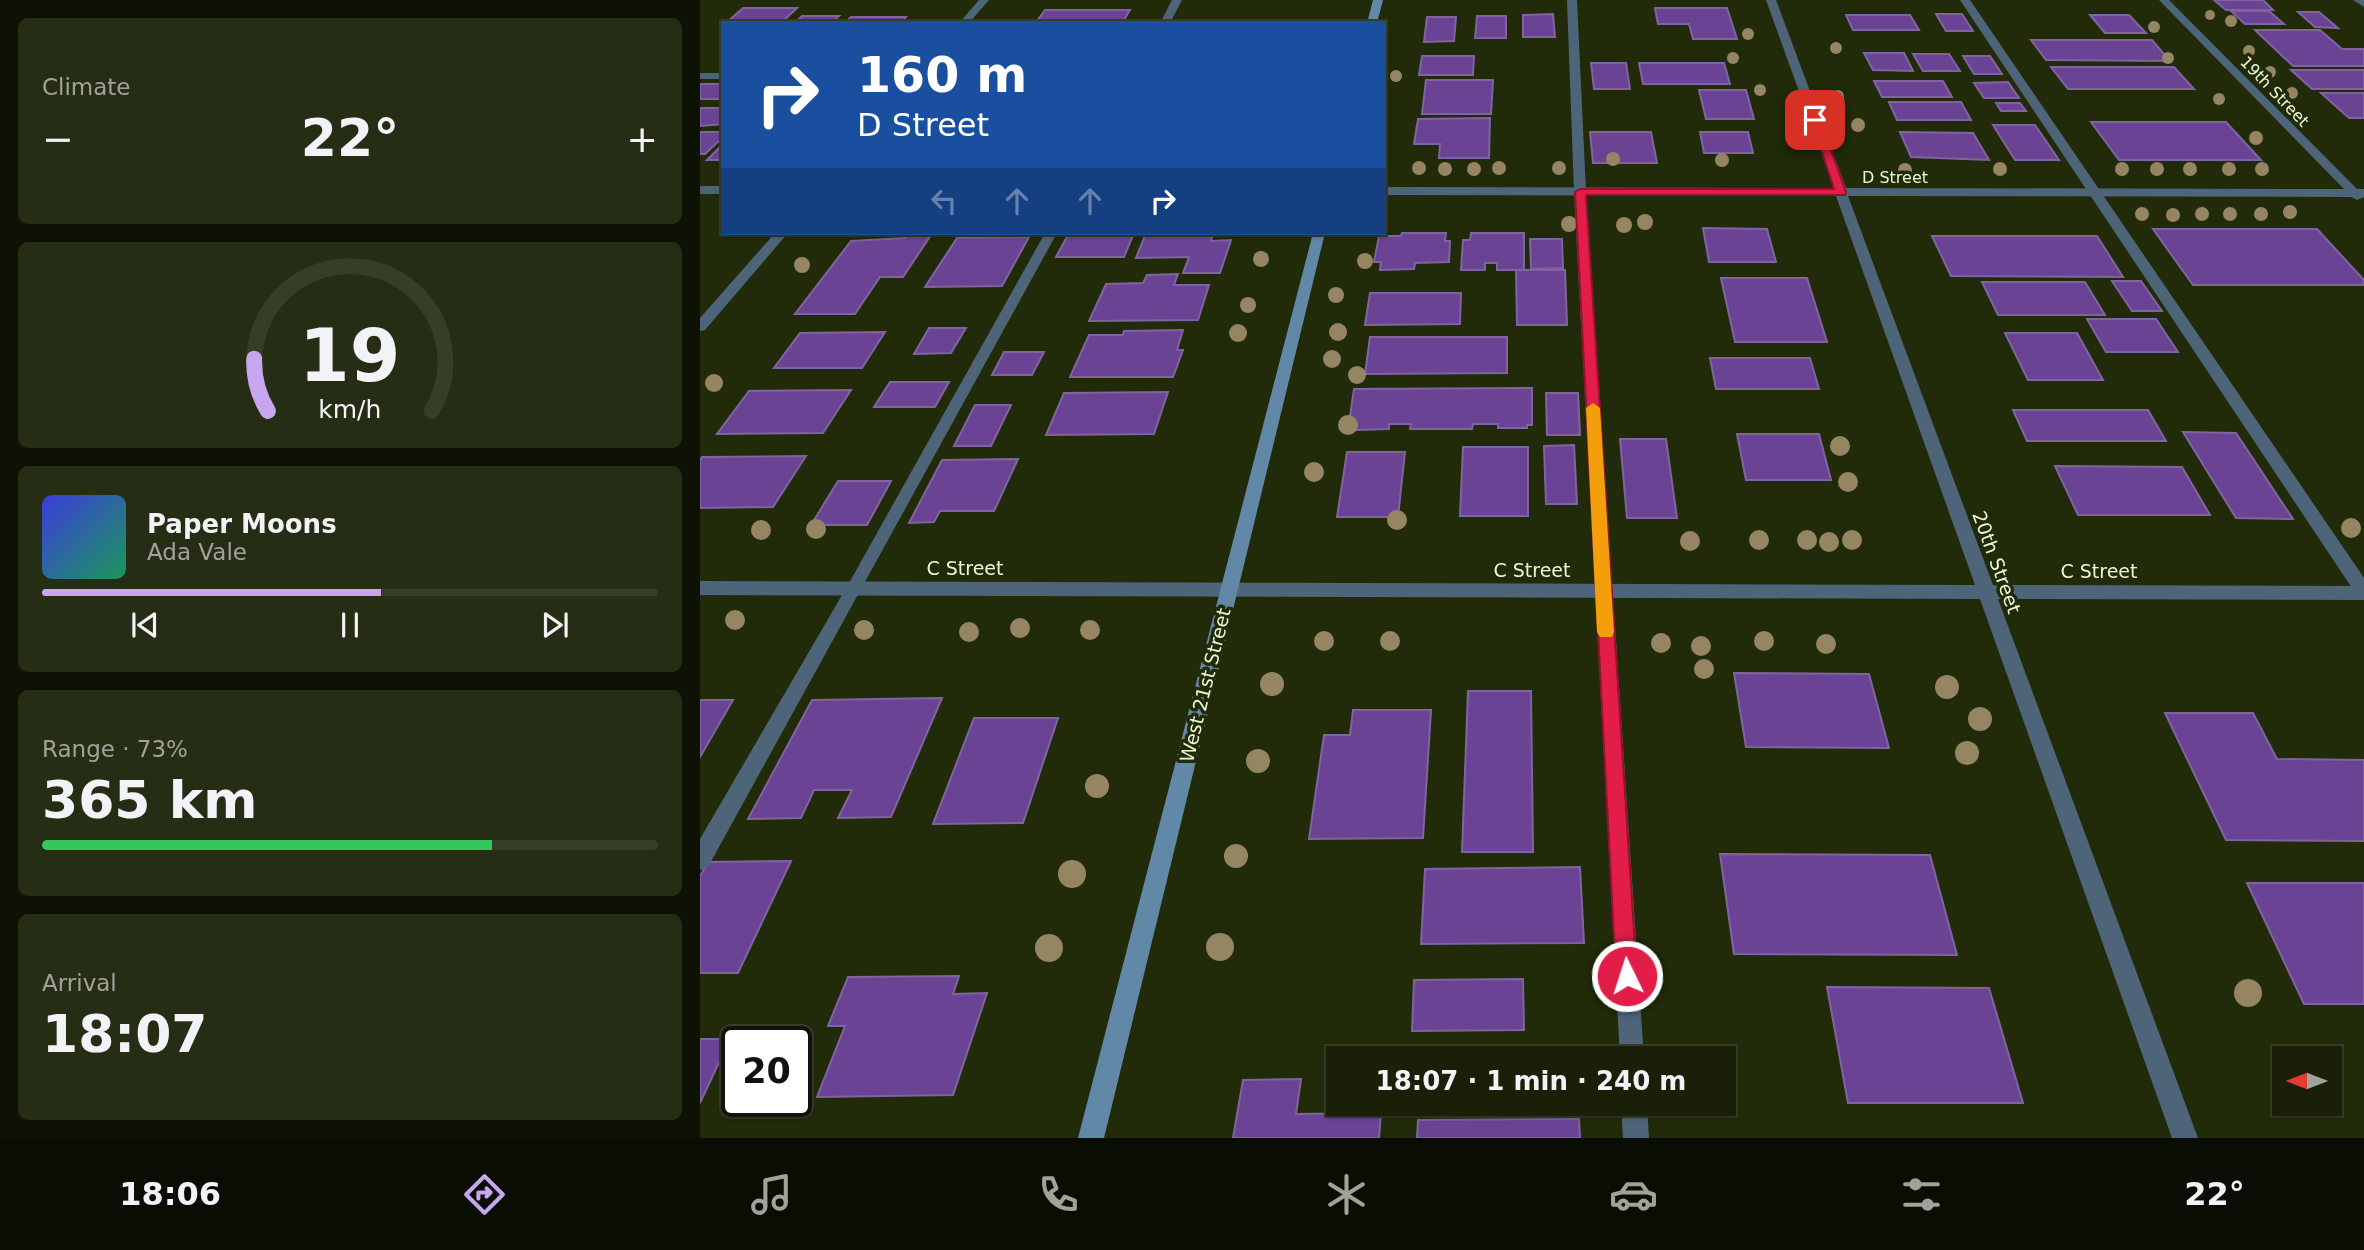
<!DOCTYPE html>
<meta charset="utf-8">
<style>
body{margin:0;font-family:"DejaVu Sans",sans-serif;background:#262d15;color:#f1f3f6;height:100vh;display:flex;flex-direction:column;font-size:26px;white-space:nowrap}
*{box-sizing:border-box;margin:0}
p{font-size:23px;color:#9fa39b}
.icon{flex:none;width:38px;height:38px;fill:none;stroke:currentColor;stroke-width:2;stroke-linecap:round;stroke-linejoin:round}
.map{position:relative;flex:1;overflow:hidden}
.drawer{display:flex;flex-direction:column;gap:18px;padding:18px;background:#0e1204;width:700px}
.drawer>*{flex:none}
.banner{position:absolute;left:21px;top:21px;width:665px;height:214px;border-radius:0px;box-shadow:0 2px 5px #0004,0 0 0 2px #373e28;background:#1a4fa0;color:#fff;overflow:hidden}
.needle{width:46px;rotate:270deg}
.tools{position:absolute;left:1572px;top:1046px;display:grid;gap:14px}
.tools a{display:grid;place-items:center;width:70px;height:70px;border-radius:0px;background:#192007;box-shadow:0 2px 5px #0004,0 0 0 2px #373e28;font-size:35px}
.speed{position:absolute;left:21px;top:1026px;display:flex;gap:14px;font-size:35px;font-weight:700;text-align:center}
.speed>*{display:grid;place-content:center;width:91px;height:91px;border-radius:50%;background:#192007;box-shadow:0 2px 5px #0004,0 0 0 2px #373e28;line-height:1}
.speed .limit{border:4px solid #111;border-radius:10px;background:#fff;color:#111}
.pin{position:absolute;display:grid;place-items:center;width:60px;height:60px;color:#fff;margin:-30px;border-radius:14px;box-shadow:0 4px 10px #0006}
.me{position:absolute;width:77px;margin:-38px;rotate:356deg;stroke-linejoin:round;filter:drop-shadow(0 0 5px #0008)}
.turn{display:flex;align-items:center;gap:24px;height:147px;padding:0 21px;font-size:32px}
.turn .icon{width:91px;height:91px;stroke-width:2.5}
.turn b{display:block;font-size:49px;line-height:60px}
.lanes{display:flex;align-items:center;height:66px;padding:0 21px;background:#0003;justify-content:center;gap:35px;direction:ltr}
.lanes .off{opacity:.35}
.big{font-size:52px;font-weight:800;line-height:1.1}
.drawer .card{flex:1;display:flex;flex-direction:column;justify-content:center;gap:10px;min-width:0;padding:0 24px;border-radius:10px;background:#262d15}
.drawer .dial{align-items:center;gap:0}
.dial svg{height:182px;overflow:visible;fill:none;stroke:#373e28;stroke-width:7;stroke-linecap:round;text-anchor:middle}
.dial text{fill:#f1f3f6;stroke:none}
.song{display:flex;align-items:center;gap:21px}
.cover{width:84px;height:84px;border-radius:10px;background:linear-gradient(135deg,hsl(240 70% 55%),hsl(150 70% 35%))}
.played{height:7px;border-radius:4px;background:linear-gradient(90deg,#c7a6ef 55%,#373e28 55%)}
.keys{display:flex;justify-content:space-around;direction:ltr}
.heat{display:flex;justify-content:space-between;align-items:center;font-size:38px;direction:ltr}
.charge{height:10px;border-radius:5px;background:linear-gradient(90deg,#34c759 73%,#373e28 0)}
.trip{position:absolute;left:626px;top:1046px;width:410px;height:70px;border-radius:0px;background:#192007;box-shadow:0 2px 5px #0004,0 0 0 2px #373e28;font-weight:800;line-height:70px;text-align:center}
.menu{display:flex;height:112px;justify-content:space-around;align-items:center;background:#0a0d03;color:#9fa39b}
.menu .icon{width:49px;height:49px}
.menu .selected{color:#c7a6ef}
.menu b{font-size:32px;color:#f1f3f6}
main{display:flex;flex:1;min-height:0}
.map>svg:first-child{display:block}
.building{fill:#6b4395;stroke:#7f659f;stroke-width:2}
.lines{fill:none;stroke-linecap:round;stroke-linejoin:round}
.lane{fill:#4e6579;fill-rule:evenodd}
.street{fill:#4e6579;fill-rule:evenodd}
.secondary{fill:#6288a7;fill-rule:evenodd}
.tree{fill:#968562}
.route{fill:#e11d48;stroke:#92132f;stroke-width:2}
.slow{fill:#f59e0b}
.labels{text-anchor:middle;stroke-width:7;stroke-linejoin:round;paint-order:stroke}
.far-street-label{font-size:16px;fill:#ebf8d6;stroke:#212b09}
.street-label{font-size:19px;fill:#ebf8d6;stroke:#212b09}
</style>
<main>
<section class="drawer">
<div class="card"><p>Climate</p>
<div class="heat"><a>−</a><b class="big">22°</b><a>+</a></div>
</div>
<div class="card dial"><svg viewBox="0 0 100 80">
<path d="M14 69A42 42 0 1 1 86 69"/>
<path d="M14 69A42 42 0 0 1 8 46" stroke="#c7a6ef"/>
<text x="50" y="56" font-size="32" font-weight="700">19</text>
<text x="50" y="72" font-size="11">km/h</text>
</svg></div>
<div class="card">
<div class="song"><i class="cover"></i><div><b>Paper Moons</b><p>Ada Vale</p></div></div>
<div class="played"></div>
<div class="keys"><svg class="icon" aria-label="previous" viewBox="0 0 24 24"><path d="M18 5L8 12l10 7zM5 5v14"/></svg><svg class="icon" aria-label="pause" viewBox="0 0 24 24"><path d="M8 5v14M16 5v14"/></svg><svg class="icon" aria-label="next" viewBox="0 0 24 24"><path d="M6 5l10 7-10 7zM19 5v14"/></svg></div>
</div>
<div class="card"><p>Range · 73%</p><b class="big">365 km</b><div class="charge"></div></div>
<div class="card"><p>Arrival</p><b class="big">18:07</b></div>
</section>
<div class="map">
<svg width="1664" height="1138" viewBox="0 0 1664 1138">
<rect width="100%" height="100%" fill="#212b09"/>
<!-- building -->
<path class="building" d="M1514,0H1563L1573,10H1526Z
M43,8H97L81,23H26Z
M955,8H1027L1037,39H993L989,24H958Z
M345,10H430L422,23H304L337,21Z
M1531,11H1569L1584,24H1545Z
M1598,12H1619L1638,28L1615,27Z
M853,14L855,37H823V15Z
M1236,14H1262L1273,31H1246Z
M1146,15H1210L1219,30H1153Z
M1390,15H1429L1446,33H1405Z
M102,16H139L131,23H95Z
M777,16H806V38H775Z
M151,17H206L201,23H145Z
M727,17H756L754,41L724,42Z
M1555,30H1620L1642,49H1664V66H1593Z
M1331,40H1452L1470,61L1346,60Z
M1164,53H1204L1213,71L1173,70Z
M1213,54H1249L1260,71H1223Z
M722,56H774L773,75H719Z
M1263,56H1290L1302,74H1274Z
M891,63H926L930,89H894Z
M939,63H1024L1030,84H943Z
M1351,67H1474L1494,89H1368Z
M1591,70H1664V89H1612Z
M726,80H793L791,114H722Z
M1174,81H1243L1252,97H1182Z
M1308,82L1319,98H1284L1274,83Z
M0,84H23V99H0Z
M999,90H1046L1054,119H1006Z
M1621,93H1664V118H1649Z
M1189,102H1261L1271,120H1197Z
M1296,103H1320L1326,111H1301Z
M0,108H23V124L0,126Z
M790,118L789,158H739L740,144H714L718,119Z
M1391,122H1526L1561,160H1419Z
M1293,125H1335L1359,160H1315Z
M0,132H23V137L5,154H0Z
M890,132H951L957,163H893Z
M1000,132H1048L1053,153H1004Z
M1200,132L1273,133L1289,160L1211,157Z
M23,144V160H7Z
M1003,228L1067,229L1076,262H1009Z
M1453,229H1617L1664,280V285H1493Z
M369,233H434L424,257H356Z
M446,233H513L511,241L531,240L520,273H483L489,257L436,258Z
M702,233H746L745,241H750L749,262L715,263L714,269L680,270L681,262H674L679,236H701Z
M771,233H824V270H797V263H785V270H761L763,240H770Z
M208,235H231L203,277H180L155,314H95L151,241L205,238Z
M1232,236H1397L1423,277L1251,276Z
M329,237L302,286L225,287L257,238Z
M830,239H862L863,268L831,269Z
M816,270H865L867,325H817Z
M478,274L474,285H509L498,320L389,321L406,284L443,283L447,275Z
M1021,278H1107L1127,342H1035Z
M1412,281H1441L1462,311H1432Z
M1282,282H1385L1405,315H1298Z
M670,293H761L760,324L665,325Z
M1387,319H1456L1478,352H1406Z
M229,328H266L251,353L214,354Z
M483,330L477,350H483L473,377H370L389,335H423L424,331Z
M185,332L162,368H74L100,333Z
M1305,333H1377L1403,380H1328Z
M670,337H807V373L665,374Z
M304,352H344L332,375H292Z
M1010,358H1110L1119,389H1016Z
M190,382H249L235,407H174Z
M832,388V425H827V428H798V424H773L772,429H710L711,424H689V429L656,430L657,423H649L654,389Z
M151,390L123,433L17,434L49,391Z
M468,392L454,434L346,435L364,393Z
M846,393H878L880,435H847Z
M275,405H311L291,446H254Z
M1313,410H1448L1466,441H1327Z
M1483,432L1536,433L1593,519L1536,518Z
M1037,434H1119L1131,480H1046Z
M920,439H966L977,518H927Z
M874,445L877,504H846L844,446Z
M763,447H828V516H760Z
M647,452H705L698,517H637Z
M106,456L73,507L0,508V460L2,457Z
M318,459L294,511H240L234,522L209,523L242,460Z
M1355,466L1482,467L1510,515H1378Z
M138,481H191L167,525H111Z
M1034,673L1169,674L1189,748L1046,747Z
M768,691H831L833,852H762Z
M242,698L191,817L138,818L152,790H114L101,818L48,819L112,700Z
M0,700H33L0,757Z
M653,710H731L723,838L609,839L624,735H650Z
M1465,713H1553L1577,759L1664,760V841L1526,840Z
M274,718H358L323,823L233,824Z
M1020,854L1230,855L1257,955L1034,954Z
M91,861L38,973H0V876L8,862Z
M880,867L884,943L721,944L725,869Z
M1547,883H1664V1004H1604Z
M259,976L253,994L287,993L253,1095L117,1097L145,1026H128L148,977Z
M823,979L824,1030L712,1031L714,980Z
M1127,987L1289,988L1323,1103H1148Z
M0,1039H30L0,1103Z
M601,1079L596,1114L681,1113L679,1138H533L543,1080Z
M879,1119L880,1138H717L718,1120Z"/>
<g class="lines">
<!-- lane -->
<path class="lane" d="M472,0H482L470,23H460Z
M867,0H877L886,192L944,1059H920L874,192Z
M1260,0H1270L1664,578V599L1658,597Z
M1653,0H1664V7Z
M0,73H23V79H0Z
M345,233H357L8,867L0,870V839L149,583Z
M921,1104H947L949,1138H923Z"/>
<!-- street -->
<path class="street" d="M279,0H289L269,23H259Z
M1066,0H1076L1146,188L1644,189L1459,0H1469L1657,189H1664V197L1657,200L1651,197L1148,196L1293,585L1664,586V600L1298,599L1498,1138H1472L1280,599L0,595V581L1275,585L1136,196L684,195V187L1134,188Z
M0,186H23V194H0Z
M75,233H88L5,330L0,331V318Z"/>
<!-- secondary -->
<path class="secondary" d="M673,0H683L677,23H667Z
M613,233H625L404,1138H378Z"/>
</g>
<!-- trees -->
<g class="tree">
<circle cx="1510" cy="15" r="5"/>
<circle cx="1531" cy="21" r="6"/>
<circle cx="1454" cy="27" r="6"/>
<circle cx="1048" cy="34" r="6"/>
<circle cx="1136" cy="48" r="6"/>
<circle cx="1549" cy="51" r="6"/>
<circle cx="1033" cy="58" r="6"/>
<circle cx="1468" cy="58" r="6"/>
<circle cx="1570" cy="72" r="6"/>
<circle cx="696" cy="76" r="6"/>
<circle cx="1060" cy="90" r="6"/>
<circle cx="1592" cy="93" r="6"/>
<circle cx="1138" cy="96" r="6"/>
<circle cx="1519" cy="99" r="6"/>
<circle cx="1158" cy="125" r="7"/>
<circle cx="1556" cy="138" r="7"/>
<circle cx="913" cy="159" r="7"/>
<circle cx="1022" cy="160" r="7"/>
<circle cx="719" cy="168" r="7"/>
<circle cx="799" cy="168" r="7"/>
<circle cx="859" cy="168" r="7"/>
<circle cx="745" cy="169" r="7"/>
<circle cx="774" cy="169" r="7"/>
<circle cx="1300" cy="169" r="7"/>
<circle cx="1422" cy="169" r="7"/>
<circle cx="1457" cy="169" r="7"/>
<circle cx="1490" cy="169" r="7"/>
<circle cx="1529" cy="169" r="7"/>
<circle cx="1562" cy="169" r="7"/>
<circle cx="1205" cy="170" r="7"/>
<circle cx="1590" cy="212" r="7"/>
<circle cx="1442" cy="214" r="7"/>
<circle cx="1502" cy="214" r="7"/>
<circle cx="1530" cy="214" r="7"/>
<circle cx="1561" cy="214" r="7"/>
<circle cx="1473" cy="215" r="7"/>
<circle cx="945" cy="222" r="8"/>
<circle cx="869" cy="224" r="8"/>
<circle cx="924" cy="225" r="8"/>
<circle cx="561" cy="259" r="8"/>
<circle cx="665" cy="261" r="8"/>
<circle cx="102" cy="265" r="8"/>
<circle cx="636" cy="295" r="8"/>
<circle cx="548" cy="305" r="8"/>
<circle cx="638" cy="332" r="9"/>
<circle cx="538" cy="333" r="9"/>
<circle cx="632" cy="359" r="9"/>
<circle cx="657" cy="375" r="9"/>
<circle cx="14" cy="383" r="9"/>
<circle cx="648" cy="425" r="10"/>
<circle cx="1140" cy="446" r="10"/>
<circle cx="614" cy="472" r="10"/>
<circle cx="1148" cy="482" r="10"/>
<circle cx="697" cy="520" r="10"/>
<circle cx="1651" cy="528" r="10"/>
<circle cx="116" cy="529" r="10"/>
<circle cx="61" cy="530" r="10"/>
<circle cx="1059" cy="540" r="10"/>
<circle cx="1107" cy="540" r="10"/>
<circle cx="1152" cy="540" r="10"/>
<circle cx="990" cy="541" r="10"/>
<circle cx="1129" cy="542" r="10"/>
<circle cx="35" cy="620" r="10"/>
<circle cx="320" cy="628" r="10"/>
<circle cx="164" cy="630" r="10"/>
<circle cx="390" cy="630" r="10"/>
<circle cx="269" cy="632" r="10"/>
<circle cx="624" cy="641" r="10"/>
<circle cx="690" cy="641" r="10"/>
<circle cx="1064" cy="641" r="10"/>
<circle cx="961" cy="643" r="10"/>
<circle cx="1126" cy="644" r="10"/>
<circle cx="1001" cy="646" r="10"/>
<circle cx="1004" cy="669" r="10"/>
<circle cx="572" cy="684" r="12"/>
<circle cx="1247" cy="687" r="12"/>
<circle cx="1280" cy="719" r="12"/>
<circle cx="1267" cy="753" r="12"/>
<circle cx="558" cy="761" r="12"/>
<circle cx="397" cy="786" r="12"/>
<circle cx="536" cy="856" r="12"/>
<circle cx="372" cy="874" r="14"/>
<circle cx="520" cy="947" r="14"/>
<circle cx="349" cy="948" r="14"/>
<circle cx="1548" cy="993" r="14"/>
</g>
<!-- route -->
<path class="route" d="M1111,118L1120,120L1146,192L1145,195H886L937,976L934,984L927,987L919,984L916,976L875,192L880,189H1134Z"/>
<!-- slow -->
<path class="slow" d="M893,403L900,408L914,632L912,637H900L897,632L886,408Z"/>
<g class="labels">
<!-- far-street labels -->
<g class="far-street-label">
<text transform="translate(1575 91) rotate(46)" y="6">19th Street</text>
<text x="1195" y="183">D Street</text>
</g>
<!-- street labels -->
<g class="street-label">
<text transform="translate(1297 562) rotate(70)" y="7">20th Street</text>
<text x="265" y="575">C Street</text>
<text x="832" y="577">C Street</text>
<text x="1399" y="578">C Street</text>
<text transform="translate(505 685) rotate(-76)" y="7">West 21st Street</text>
</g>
</g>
</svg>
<div class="tools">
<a><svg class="needle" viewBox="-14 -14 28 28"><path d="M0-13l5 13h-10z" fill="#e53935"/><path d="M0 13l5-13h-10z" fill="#9fa39b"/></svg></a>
</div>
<div class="speed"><div class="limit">20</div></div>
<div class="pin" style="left:1115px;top:120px;background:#d93025"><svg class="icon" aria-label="arrive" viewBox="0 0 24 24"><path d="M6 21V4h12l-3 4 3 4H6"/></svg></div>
<svg class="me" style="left:927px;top:976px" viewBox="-20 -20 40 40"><circle r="17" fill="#e11d48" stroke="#fff" stroke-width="3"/><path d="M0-11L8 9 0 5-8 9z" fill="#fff"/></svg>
<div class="trip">18:07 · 1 min · 240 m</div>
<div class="banner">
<div class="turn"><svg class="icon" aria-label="right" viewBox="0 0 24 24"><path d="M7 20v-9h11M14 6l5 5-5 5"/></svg><div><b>160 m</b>D Street</div></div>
<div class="lanes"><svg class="icon off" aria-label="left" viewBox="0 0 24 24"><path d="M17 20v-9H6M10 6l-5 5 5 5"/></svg><svg class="icon off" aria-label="ahead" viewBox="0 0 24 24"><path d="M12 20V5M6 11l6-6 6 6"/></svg><svg class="icon off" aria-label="ahead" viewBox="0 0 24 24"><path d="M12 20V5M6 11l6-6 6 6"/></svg><svg class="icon" aria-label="right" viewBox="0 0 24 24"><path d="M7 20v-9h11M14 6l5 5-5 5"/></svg></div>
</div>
</div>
</main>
<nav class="menu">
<b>18:06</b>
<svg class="icon selected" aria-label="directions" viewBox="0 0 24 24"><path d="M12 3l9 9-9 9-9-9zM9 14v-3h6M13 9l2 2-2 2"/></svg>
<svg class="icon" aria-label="music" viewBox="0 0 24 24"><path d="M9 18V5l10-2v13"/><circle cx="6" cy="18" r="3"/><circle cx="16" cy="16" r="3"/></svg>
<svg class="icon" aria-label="phone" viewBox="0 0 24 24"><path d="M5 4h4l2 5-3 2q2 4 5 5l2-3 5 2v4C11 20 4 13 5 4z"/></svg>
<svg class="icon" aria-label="climate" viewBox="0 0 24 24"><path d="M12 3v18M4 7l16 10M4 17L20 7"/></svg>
<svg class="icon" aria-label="car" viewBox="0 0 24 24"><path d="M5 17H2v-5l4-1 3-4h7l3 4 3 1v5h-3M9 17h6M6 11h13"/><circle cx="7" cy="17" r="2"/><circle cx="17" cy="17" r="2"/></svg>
<svg class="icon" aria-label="filters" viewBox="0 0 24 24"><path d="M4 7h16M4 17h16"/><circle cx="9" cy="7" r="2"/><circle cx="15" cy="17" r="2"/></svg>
<b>22°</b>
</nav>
